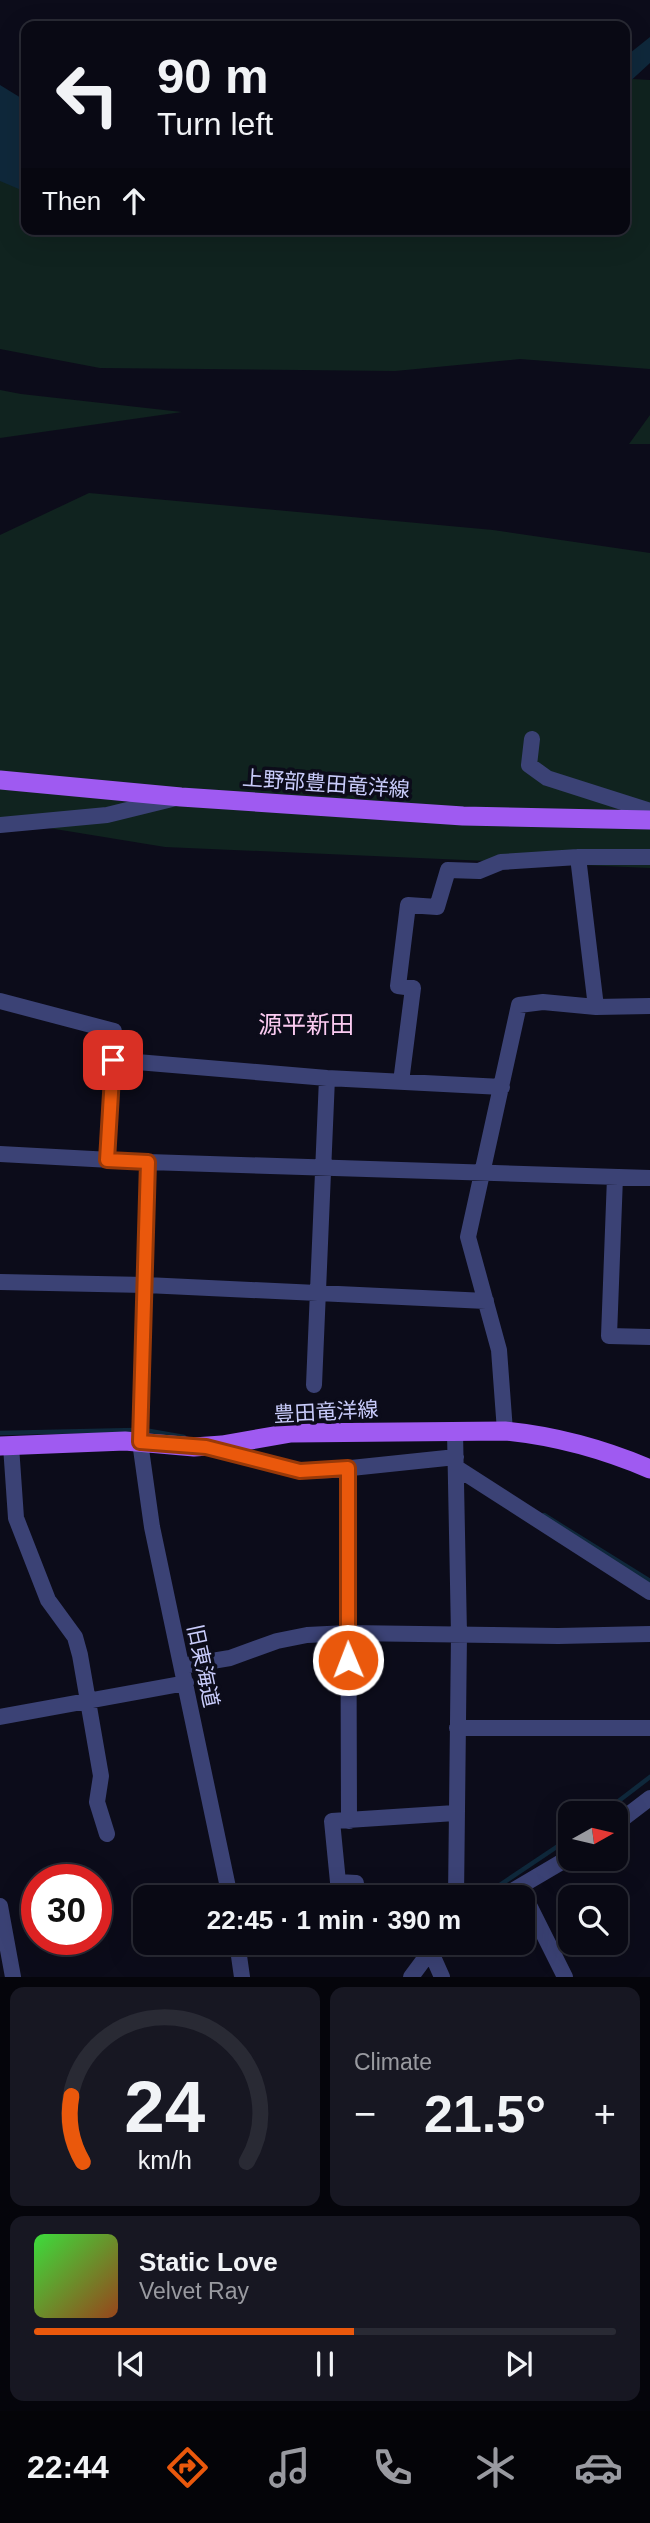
<!DOCTYPE html>
<meta charset="utf-8">
<style>
body{margin:0;font-family:Helvetica,"Noto Sans JP",sans-serif;background:#171722;color:#f1f3f6;height:100vh;display:flex;flex-direction:column;font-size:26px;white-space:nowrap}
*{box-sizing:border-box;margin:0}
p{font-size:23px;color:#999aa0}
.icon{flex:none;width:38px;height:38px;fill:none;stroke:currentColor;stroke-width:2;stroke-linecap:round;stroke-linejoin:round}
.map{position:relative;height:1977px;overflow:hidden}
.sheet{display:flex;flex-direction:column;gap:10px;padding:10px;background:#05050b;flex:1}
.sheet>*{flex:none}
.top-card{position:absolute;left:21px;top:21px;width:609px;height:214px;border-radius:14px;box-shadow:0 7px 28px #0002,0 0 0 2px #292a34;background:#090914;color:#f1f3f6;overflow:hidden}
.needle{width:46px;rotate:82deg}
.fabs{position:absolute;left:558px;top:1801px;display:grid;gap:14px}
.fabs a{display:grid;place-items:center;width:70px;height:70px;border-radius:14px;background:#090914;box-shadow:0 7px 28px #0002,0 0 0 2px #292a34;font-size:35px}
.speed{position:absolute;left:21px;top:1864px;display:flex;gap:14px;font-size:35px;font-weight:700;text-align:center}
.speed>*{display:grid;place-content:center;width:91px;height:91px;border-radius:50%;background:#090914;box-shadow:0 7px 28px #0002,0 0 0 2px #292a34;line-height:1}
.speed .limit{border:10px solid #d22;background:#fff;color:#111}
.pin{position:absolute;display:grid;place-items:center;width:60px;height:60px;color:#fff;margin:-30px;border-radius:14px;box-shadow:0 4px 10px #0006}
.me{position:absolute;width:77px;margin:-38px;rotate:359deg;stroke-linejoin:round;filter:drop-shadow(0 0 5px #0008)}
.turn{display:flex;align-items:center;gap:24px;height:147px;padding:0 21px;font-size:32px}
.turn .icon{width:91px;height:91px;stroke-width:2.5}
.turn b{display:block;font-size:49px;line-height:60px}
.then{display:flex;align-items:center;height:66px;padding:0 21px;background:#0003;gap:14px;font-size:26px}
.big{font-size:52px;font-weight:700;line-height:1.1}
.sheet .tile{flex:1;display:flex;flex-direction:column;justify-content:center;gap:10px;min-width:0;padding:0 24px;border-radius:14px;background:#171722}
.sheet .dial{align-items:center;gap:0}
.dial svg{height:182px;overflow:visible;fill:none;stroke:#292a34;stroke-width:7;stroke-linecap:round;text-anchor:middle}
.dial text{fill:#f1f3f6;stroke:none}
.song{display:flex;align-items:center;gap:21px}
.cover{width:84px;height:84px;border-radius:10px;background:linear-gradient(135deg,hsl(120 70% 55%),hsl(20 70% 35%))}
.played{height:7px;border-radius:4px;background:linear-gradient(90deg,#ea580c 55%,#292a34 55%)}
.keys{display:flex;justify-content:space-around;direction:ltr}
.heat{display:flex;justify-content:space-between;align-items:center;font-size:38px;direction:ltr}
.sheet .tiles{flex:1;display:grid;gap:10px;grid-template-columns:1fr 1fr}
.tile:last-child{grid-column:span 2}
.trip{position:absolute;left:133px;top:1885px;width:402px;height:70px;border-radius:14px;background:#090914;box-shadow:0 7px 28px #0002,0 0 0 2px #292a34;font-weight:700;line-height:70px;text-align:center}
.menu{display:flex;height:112px;justify-content:space-around;align-items:center;background:#040408;color:#999aa0}
.menu .icon{width:49px;height:49px}
.menu .on{color:#ea580c}
.menu b{font-size:32px;color:#f1f3f6}
.map>svg:first-child{display:block}
.green{fill:#10231f}
.water{fill:#0f283b}
.lines{fill:none;stroke-linecap:round;stroke-linejoin:round}
.stream{stroke:#0f283b;stroke-width:4.5}
.minor{stroke:#3b4275;stroke-width:16}
.major{stroke:#9f5af1;stroke-width:19}
.route-casing{stroke:#983908;stroke-width:18}
.route{stroke:#ea580c;stroke-width:12}
.labels{text-anchor:middle;stroke-width:7;stroke-linejoin:round;paint-order:stroke}
.street-label{font-size:21px;fill:#c9ccfb;stroke:#0c0c1a}
.quarter-label{font-size:24px;fill:#fbcbf1;stroke:#0c0c1a}
</style>
<div class="map">
<svg width="650" height="1977" viewBox="0 0 650 1977">
<rect width="100%" height="100%" fill="#0c0c1a"/>
<!-- green -->
<path class="green" d="M632,79L650,80V369L520,359L395,371L100,368L0,349V179L26,188V229H625V86Z
M0,390L21,394L182,412L0,438Z
M650,415V444H629Z
M89,493L493,530L650,553V868L165,847L0,820V535Z"/>
<!-- water -->
<path class="water" d="M650,37V63L625,86V57Z
M0,85L26,101V192L0,181Z"/>
<g class="lines">
<!-- stream -->
<path class="stream" d="M144,1430L184,1437
M0,1433L136,1430
M544,1515L650,1581
M603,1813L650,1777
M482,1897L570,1838"/>
<!-- minor -->
<path class="minor" d="M532,739L529,765L547,778L650,811
M0,825L107,815L172,799
M578,857L596,1007
M0,1001L114,1031L107,1160
M113,1060L327,1078L502,1087
M401,1082L413,988L398,986L408,905L437,907L448,870L479,871L501,862L578,857H650
M0,1154L148,1162L650,1178
M148,1162L140,1442L152,1527L230,1897
M615,1177L609,1336L650,1337
M0,1282L146,1285L486,1301
M314,1385L327,1078
M505,1431L499,1350L468,1237L519,1005L543,1002L596,1007L650,1006
M455,1432L459,1634L456,1897
M11,1446L16,1518L48,1600L75,1637L80,1655L101,1776L97,1802L107,1834
M211,1448L300,1471L332,1470L456,1457
M348,1468L349,1821
M457,1468L650,1592
M182,1666L230,1658L277,1641L307,1635L348,1633L558,1636L650,1634
M0,1717L186,1683
M457,1728H650
M616,1824L650,1798
M520,1887L565,1977
M354,1897L356,1883L338,1882L332,1821L455,1813
M502,1897L570,1857
M0,1906L13,1977
M237,1942L242,1977
M430,1950L442,1977
M411,1977L437,1942"/>
<!-- major -->
<path class="major" d="M0,780L181,797L463,816L650,820
M0,1446L125,1441L194,1447L222,1445L291,1433L505,1431C556,1436 603,1449 650,1469"/>
</g>
<g class="lines">
<defs>
<path id="route" d="M113,1060L107,1160L148,1162L140,1442L206,1447L300,1471L348,1468V1660"/>
</defs>
<!-- route casing -->
<use href="#route" class="route-casing"/>
<!-- route -->
<use href="#route" class="route"/>
</g>
<g class="labels">
<!-- street labels -->
<g class="street-label">
<text transform="translate(326 784) rotate(4)" y="7">上野部豊田竜洋線</text>
<text transform="translate(326 1412) rotate(-3)" y="7">豊田竜洋線</text>
<text transform="translate(203 1666) rotate(78)" y="7">旧東海道</text>
</g>
<!-- quarter labels -->
<g class="quarter-label">
<text x="306" y="1033">源平新田</text>
</g>
</g>
</svg>
<div class="fabs">
<a><svg class="needle" viewBox="-14 -14 28 28"><path d="M0-13l5 13h-10z" fill="#e53935"/><path d="M0 13l5-13h-10z" fill="#999aa0"/></svg></a>
<a><svg class="icon" aria-label="search" viewBox="0 0 24 24"><circle cx="10" cy="10" r="6"/><path d="M15 15l6 6"/></svg></a>
</div>
<div class="speed"><div class="limit">30</div></div>
<div class="pin" style="left:113px;top:1060px;background:#d93025"><svg class="icon" aria-label="arrive" viewBox="0 0 24 24"><path d="M6 21V4h12l-3 4 3 4H6"/></svg></div>
<svg class="me" style="left:348px;top:1660px" viewBox="-20 -20 40 40"><circle r="17" fill="#ea580c" stroke="#fff" stroke-width="3"/><path d="M0-11L8 9 0 5-8 9z" fill="#fff"/></svg>
<div class="trip">22:45 · 1 min · 390 m</div>
<div class="top-card">
<div class="turn"><svg class="icon" aria-label="left" viewBox="0 0 24 24"><path d="M17 20v-9H6M10 6l-5 5 5 5"/></svg><div><b>90 m</b>Turn left</div></div>
<div class="then">Then<svg class="icon" aria-label="ahead" viewBox="0 0 24 24"><path d="M12 20V5M6 11l6-6 6 6"/></svg></div>
</div>
</div>
<section class="sheet">
<div class="tiles">
<div class="tile dial"><svg viewBox="0 0 100 80">
<path d="M14 69A42 42 0 1 1 86 69"/>
<path d="M14 69A42 42 0 0 1 9 40" stroke="#ea580c"/>
<text x="50" y="56" font-size="32" font-weight="700">24</text>
<text x="50" y="72" font-size="11">km/h</text>
</svg></div>
<div class="tile"><p>Climate</p>
<div class="heat"><a>−</a><b class="big">21.5°</b><a>+</a></div>
</div>
<div class="tile">
<div class="song"><i class="cover"></i><div><b>Static Love</b><p>Velvet Ray</p></div></div>
<div class="played"></div>
<div class="keys"><svg class="icon" aria-label="previous" viewBox="0 0 24 24"><path d="M18 5L8 12l10 7zM5 5v14"/></svg><svg class="icon" aria-label="pause" viewBox="0 0 24 24"><path d="M8 5v14M16 5v14"/></svg><svg class="icon" aria-label="next" viewBox="0 0 24 24"><path d="M6 5l10 7-10 7zM19 5v14"/></svg></div>
</div>
</div>
</section>
<nav class="menu">
<b>22:44</b>
<svg class="icon on" aria-label="directions" viewBox="0 0 24 24"><path d="M12 3l9 9-9 9-9-9zM9 14v-3h6M13 9l2 2-2 2"/></svg>
<svg class="icon" aria-label="music" viewBox="0 0 24 24"><path d="M9 18V5l10-2v13"/><circle cx="6" cy="18" r="3"/><circle cx="16" cy="16" r="3"/></svg>
<svg class="icon" aria-label="phone" viewBox="0 0 24 24"><path d="M5 4h4l2 5-3 2q2 4 5 5l2-3 5 2v4C11 20 4 13 5 4z"/></svg>
<svg class="icon" aria-label="climate" viewBox="0 0 24 24"><path d="M12 3v18M4 7l16 10M4 17L20 7"/></svg>
<svg class="icon" aria-label="car" viewBox="0 0 24 24"><path d="M5 17H2v-5l4-1 3-4h7l3 4 3 1v5h-3M9 17h6M6 11h13"/><circle cx="7" cy="17" r="2"/><circle cx="17" cy="17" r="2"/></svg>
</nav>
